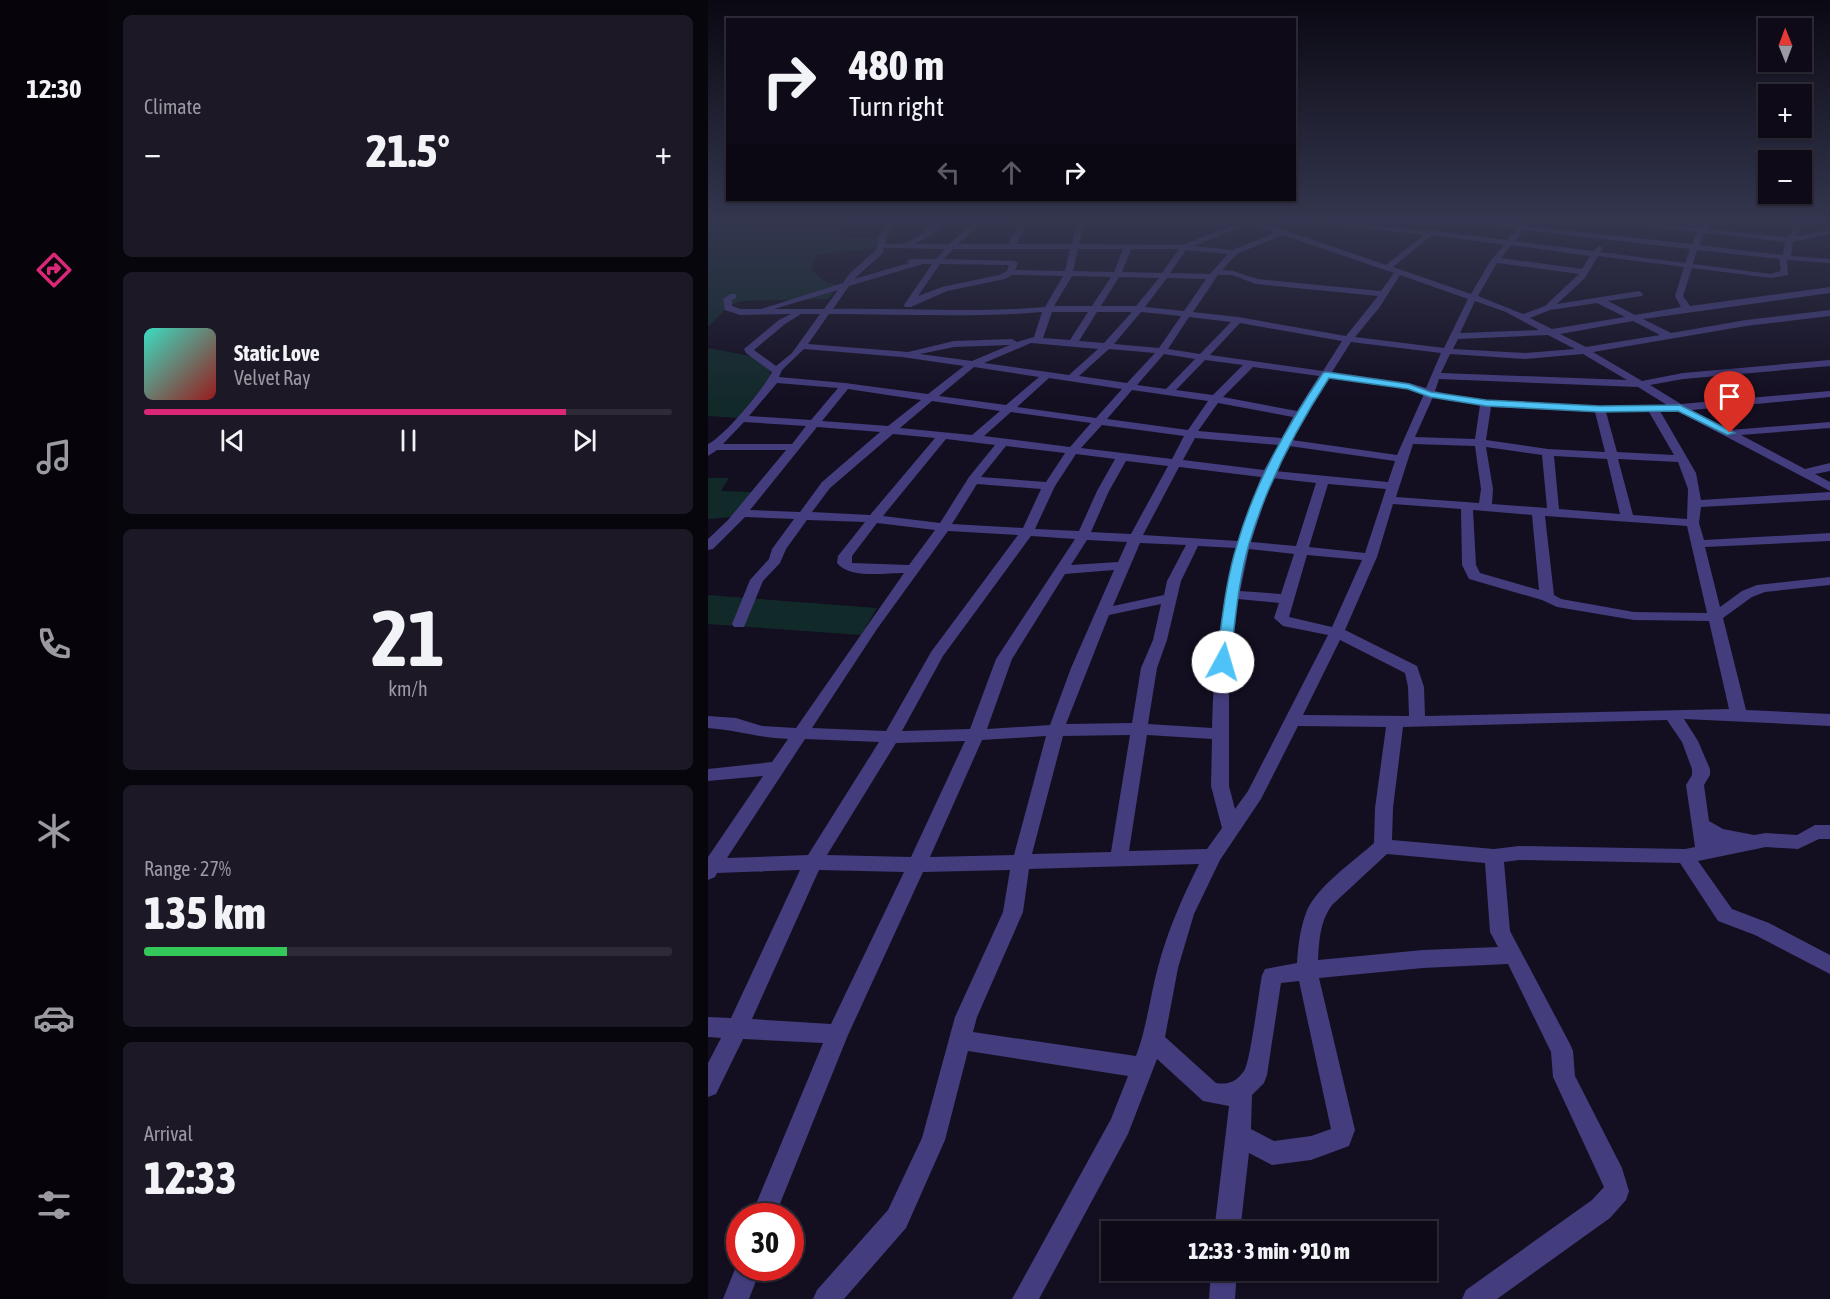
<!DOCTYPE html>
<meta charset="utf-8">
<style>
body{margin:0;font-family:"Asap Condensed",sans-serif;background:#1c1825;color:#f1f3f6;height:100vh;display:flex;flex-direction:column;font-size:22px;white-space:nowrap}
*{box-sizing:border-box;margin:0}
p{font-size:20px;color:#9b9aa2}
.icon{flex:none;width:33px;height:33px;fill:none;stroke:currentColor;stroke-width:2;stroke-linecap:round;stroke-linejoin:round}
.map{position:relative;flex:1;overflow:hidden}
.panel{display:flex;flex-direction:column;gap:15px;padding:15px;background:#08060d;width:600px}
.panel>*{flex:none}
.top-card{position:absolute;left:18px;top:18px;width:570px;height:183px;border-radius:0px;box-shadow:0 2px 4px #0004,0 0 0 2px #2e2b37;background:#0e0a18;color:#f1f3f6;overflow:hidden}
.needle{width:39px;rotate:359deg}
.tools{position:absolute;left:1050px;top:18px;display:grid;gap:12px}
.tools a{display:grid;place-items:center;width:54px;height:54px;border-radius:0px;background:#0e0a18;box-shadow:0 2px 4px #0004,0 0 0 2px #2e2b37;font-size:30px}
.speed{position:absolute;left:18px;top:1203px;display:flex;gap:12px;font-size:30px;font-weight:700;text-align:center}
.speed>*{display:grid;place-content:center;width:78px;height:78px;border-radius:50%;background:#0e0a18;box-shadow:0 2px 4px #0004,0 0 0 2px #2e2b37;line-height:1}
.speed .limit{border:9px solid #d22;background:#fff;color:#111}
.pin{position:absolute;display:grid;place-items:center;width:51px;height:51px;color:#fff;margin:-62px -26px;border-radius:50% 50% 50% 0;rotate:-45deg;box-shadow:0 0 6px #0007}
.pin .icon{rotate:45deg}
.me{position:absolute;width:66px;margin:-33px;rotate:6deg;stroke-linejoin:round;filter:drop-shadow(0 0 4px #0008)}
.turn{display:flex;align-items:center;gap:21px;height:126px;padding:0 24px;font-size:27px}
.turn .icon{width:78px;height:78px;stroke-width:2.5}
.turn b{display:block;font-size:42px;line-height:51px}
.lanes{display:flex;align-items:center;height:57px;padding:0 24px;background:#0003;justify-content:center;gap:30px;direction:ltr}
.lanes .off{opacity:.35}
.big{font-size:45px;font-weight:800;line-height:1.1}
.panel .widget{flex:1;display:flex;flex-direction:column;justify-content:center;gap:9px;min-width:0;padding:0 21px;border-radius:9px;background:#1c1825}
.panel .dial{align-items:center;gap:0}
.dial b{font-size:78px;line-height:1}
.song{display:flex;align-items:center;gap:18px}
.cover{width:72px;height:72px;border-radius:9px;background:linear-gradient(135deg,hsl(170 70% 55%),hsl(0 70% 35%))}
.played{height:6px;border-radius:3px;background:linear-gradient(90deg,#db2777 80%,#2e2b37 80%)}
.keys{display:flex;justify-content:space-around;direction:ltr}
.heat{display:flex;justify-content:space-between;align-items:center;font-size:33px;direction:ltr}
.charge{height:9px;border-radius:4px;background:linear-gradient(90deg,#34c759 27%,#2e2b37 0)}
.trip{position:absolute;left:393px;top:1221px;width:336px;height:60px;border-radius:0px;background:#0e0a18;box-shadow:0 2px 4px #0004,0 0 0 2px #2e2b37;font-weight:800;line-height:60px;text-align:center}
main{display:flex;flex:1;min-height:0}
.menu{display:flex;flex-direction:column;width:108px;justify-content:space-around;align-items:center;background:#06040a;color:#9b9aa2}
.menu .icon{width:42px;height:42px}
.menu .active{color:#db2777}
.menu b{font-size:27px;color:#f1f3f6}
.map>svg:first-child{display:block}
.green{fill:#12292a}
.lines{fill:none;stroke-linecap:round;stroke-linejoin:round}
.minor{fill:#433c7d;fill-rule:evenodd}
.route{fill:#4fc3f7;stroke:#337fa1;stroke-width:1.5}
</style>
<main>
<nav class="menu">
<b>12:30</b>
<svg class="icon active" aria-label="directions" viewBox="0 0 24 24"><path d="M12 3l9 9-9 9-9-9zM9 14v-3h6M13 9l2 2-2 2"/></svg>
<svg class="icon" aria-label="music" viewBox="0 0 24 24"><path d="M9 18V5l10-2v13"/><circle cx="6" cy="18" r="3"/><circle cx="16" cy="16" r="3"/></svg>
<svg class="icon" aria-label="phone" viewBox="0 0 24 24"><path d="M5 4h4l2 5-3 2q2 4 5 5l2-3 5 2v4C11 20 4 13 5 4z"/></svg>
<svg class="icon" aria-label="climate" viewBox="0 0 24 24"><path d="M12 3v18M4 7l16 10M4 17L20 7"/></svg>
<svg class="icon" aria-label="car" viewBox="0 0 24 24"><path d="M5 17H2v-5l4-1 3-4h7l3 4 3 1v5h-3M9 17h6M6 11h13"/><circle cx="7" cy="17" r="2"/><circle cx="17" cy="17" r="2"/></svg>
<svg class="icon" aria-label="filters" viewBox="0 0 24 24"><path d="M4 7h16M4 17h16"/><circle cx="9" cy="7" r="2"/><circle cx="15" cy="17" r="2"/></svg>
</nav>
<section class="panel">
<div class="widget"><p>Climate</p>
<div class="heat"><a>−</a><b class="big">21.5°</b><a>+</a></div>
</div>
<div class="widget">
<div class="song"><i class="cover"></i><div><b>Static Love</b><p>Velvet Ray</p></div></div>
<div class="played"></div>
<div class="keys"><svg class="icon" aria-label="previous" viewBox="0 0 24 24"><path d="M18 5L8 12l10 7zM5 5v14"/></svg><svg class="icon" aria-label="pause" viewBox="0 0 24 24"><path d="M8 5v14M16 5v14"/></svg><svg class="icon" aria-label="next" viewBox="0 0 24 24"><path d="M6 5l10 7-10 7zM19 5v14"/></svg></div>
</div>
<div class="widget dial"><b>21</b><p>km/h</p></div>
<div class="widget"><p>Range · 27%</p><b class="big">135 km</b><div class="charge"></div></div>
<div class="widget"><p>Arrival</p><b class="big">12:33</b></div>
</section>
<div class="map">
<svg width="1122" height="1299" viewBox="0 0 1122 1299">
<rect width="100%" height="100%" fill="#130e20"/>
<!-- green -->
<path class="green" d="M0,218H139L132,234L139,238H170L168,248L109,255L103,270L118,282L131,285L120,299L35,301L22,305L0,327Z
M0,348L47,357L62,366L63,376L30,418L0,416Z
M0,478H21L13,491L46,492L25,517L0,519Z
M0,595L169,608L153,635L0,624Z"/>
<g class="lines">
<!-- minor -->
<path class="minor" d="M183,218H190L179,236L177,244C183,244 191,245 197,243C213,238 226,218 242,218L225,234L207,244H241L271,218H279L250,244H300L315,218H323L308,244H364L370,218H378L371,244L475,245L535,221L531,218H542L678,265L716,235L574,218H601L721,231L726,228L729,231L799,240L809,229L724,218H749L812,225L818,218H825L819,226L984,244L989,232L873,218H899L992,228L996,218H1004L999,229L1079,237L1084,232L1083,225L1032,218L1082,220L1081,218H1089L1092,232L1088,236L1122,230V234L1085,242L1083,256L1122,259V263L1079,260L1080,275L1063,278L984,268L975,296L982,306L1122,287V293L935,319L963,333L1038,320L1122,310V316L1038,326L885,352L934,381L975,373L1122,360V366L975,379L942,385L973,404L1122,391V397L984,410L1022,430L1122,422V428L1033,435L1097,469L1122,463V471L1107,474L1122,482V491L969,411H952L988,473L993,500L1122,492V500L993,507L991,523L996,540L1122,533V541L997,547L1012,607L1034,591L1049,585L1122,577V585L1057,592L1044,597L1015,618L1038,710L1122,714V726L976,719L990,741L1002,769V775L996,785L1001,821L1015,829L1046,835L1058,833L1089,835L1107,825H1122V839H1111L1090,849L1058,847L990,861L1024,909L1061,923L1122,955V974L1047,935L1010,921L972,863L811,860L796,862L802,931L862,1044L865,1051L867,1076L914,1168L921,1191L918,1200L902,1218L789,1299H754L758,1290L884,1200L896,1187L845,1077L843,1052L800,964L715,968L611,978L647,1130L641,1146L603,1160L564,1165L541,1153L532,1232H506L521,1106L495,1101L449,1059L420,1134L331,1299H304L403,1119L420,1076L260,1051L237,1140L198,1228L136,1299H105L109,1290L180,1210L214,1138L247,1017L295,912L302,870L215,872L140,1035L67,1216H43L115,1043L35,1039L8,1094L0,1097V1063L13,1038L0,1037V1017L23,1018L92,870L9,873L7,877L0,880V857L55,776L0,781V769L64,762L80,739C52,738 27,730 0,728V716L28,718L54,726L88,728L196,573C177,573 141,579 129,563L130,556L157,522L99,520L78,549L72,563L55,581L36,627H26L24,624L42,580L61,559L64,549L86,519L37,517L5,549L0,550V539L20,520L78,450H9L0,456V444C15,438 57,387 64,372L38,353L36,349L71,320L83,314L32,315L17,310L15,299L22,294H28V298L24,300V306L33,309H53L135,283L142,273L168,250L171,236ZM542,223L568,232L525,250L486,246ZM816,230L982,249L977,263L892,252L895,248L891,246L885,251L807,241ZM997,233L1077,242L1075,255L991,245ZM575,235L686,273L673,291L549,279L525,271L514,270L529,254ZM724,235L796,245L783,260L763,294L685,267ZM803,245L882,256L874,269L793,258ZM176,248L237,249L228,259H203L199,261L201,263L146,279L175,253ZM245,249H362L357,271L307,270L310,263L306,261L236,259ZM370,249H415L406,272L365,271ZM423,249H471L454,273L414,272ZM478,250L520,254L502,274L462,273ZM989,250L1071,259L1073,271L1063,274L985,264ZM890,256L976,267L967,296L973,307L927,315L900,301L934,296L935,294L931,291L849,304L877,278ZM789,263L871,274L837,306L815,314L770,296ZM215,264H224L196,305L197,307H203L239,291L297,279L304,275L355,276L337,307C267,313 196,308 125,309L141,286ZM232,264L301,265L299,271L291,275L234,287L210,296ZM510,275H524L548,284L670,296L638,336L530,317L485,312ZM692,275L760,299L736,348L647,337L671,308ZM364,276L403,277L384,306H346ZM411,277L451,278L428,306H393ZM459,278L498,279L476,311L437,307ZM130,290L116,309H66ZM767,301L798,312L831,330L752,333ZM889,303L917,317L844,329L822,318L842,310ZM334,312L326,337L309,342L304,339L246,341L200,352L100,344L121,314C192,314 264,318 334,312ZM344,312H380L362,340L335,338ZM389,312H424L396,343L371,341ZM433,312L473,316L451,348L406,344ZM93,314H112L84,353L68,366L46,350L77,324ZM481,317L523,322L492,354L460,349ZM925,321L952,335L878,347L852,334ZM532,323L634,341L615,371L502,355ZM840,335L867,349L817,353L745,349L750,339ZM643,342L733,353L718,388L701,383L624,372ZM323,343L390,349L361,375L276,363ZM302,345L264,361L212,354L246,347ZM96,349L194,357L256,366L220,394L137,383L71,377L74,370ZM401,349L447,353L419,383L371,376ZM456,354L487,359L458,389L429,385ZM742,354L817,359L875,354L919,380L733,373ZM497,360L535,365L505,395L468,390ZM266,367L331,377L298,405L231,396ZM545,367L611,376L589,411L515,397ZM341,378L414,389L388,418L309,407ZM621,378L699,389L716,394L689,455L584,440ZM731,379L930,387L959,405C883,407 801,410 727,391ZM69,383L130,388L103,420L41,416ZM140,389L213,400L180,426L114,421ZM424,390L500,401L480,430L399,419ZM725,397L772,405L767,439L707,437ZM224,401L292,411L264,435L192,428ZM510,403L585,417L574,438L490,431ZM783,407L887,412L897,452L840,449L778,440ZM303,412L383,423L362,447L276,436ZM898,412H941L966,455L909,452ZM36,422L98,426L84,444H15ZM394,425L476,436L464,459L373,448ZM109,427L172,432L114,482L92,512L42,510ZM185,434L227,438L162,515L104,512L122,488ZM487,438L570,445L556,470L475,460ZM238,439L287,445L261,477L232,523L175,516ZM705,444L767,446L773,489L771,503L688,497ZM298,446L357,453L338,482L273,477ZM581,446L687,461L680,482L567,471ZM778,447L834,455L839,508L784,504L785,489ZM368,454L407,459L389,491L371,531L327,529L347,486ZM846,456L899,459L912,514L851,509ZM910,459L970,462L980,489L979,519L925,515ZM418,461L460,466L423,534L383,532L401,491ZM471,467L553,477L530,541L435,535ZM564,478L608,483L588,546L543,542ZM269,484L333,489L315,528L244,524ZM620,484L678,489L657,553L601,547ZM685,504L753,509L754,565L761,579L834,600L849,607L926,620L1001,621L1021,709L717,716L716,687L709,666L637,630L669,557ZM765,510L824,515L831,590L772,573L768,565ZM837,516L979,526L999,613L926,612L853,599L846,595ZM169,523L227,530L201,565L144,563V556ZM240,531L310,535L223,652L178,731L104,728L169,629ZM323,536L367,539L288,659L262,729L194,731L235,656ZM379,540L419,542L410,562L363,565ZM432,543L478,545L459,581L456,595L405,606ZM490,546L528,548C514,608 505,667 504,728L440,724L449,668L459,640L473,581ZM541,549L586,554L573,594L532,591ZM599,555L654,560L624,627L581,617ZM406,570L363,668L342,725L279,729L304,659L357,574ZM530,599L571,603L566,618L575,626L620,635L540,791L527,809L521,786V682ZM453,604L445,640L433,668L424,723L358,724L401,615ZM632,640L697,673L700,687L701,716L595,715ZM959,720L974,742L984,769V775L978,785L987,847L977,849L811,846L786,849L684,840L685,808L695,727ZM590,726L678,727L667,808L666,843C646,861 607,888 598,913C592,929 590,946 589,963L557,969L554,975C551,990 542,1064 536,1071C528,1082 520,1085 508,1083L457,1037L470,968L486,914L512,860L553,799ZM422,735L403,852L324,854L355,736ZM439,735L504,739L503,786L514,828L499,849L421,851ZM338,736L306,855L222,857L274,740ZM97,739L171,742L100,855L19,858ZM257,741L203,857L119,855L188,743ZM679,854L777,863L782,932L790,947L715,950L610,960C611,941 612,921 624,905ZM491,864C474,898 460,930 450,967C442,996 439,1027 428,1056L265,1032L269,1017L315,912L321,869ZM111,870L196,872L123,1024L44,1019ZM591,981L623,1129L603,1136L566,1141L543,1129L544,1095L556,1083L559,1075L573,983Z
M31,1259L32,1268H53L41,1299H15Z
M503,1270H529L527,1299H501Z"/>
</g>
<!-- sky -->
<linearGradient id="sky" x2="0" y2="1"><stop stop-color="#0a0812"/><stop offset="0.55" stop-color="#33364e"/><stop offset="1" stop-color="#33364e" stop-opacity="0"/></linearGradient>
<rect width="1122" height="400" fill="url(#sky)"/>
<!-- route -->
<path class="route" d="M618,372L701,384L723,392L778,400L892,406L972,405L1027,433L1019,435L970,411L892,412L778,406L722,397L700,389L621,378C587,430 559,484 541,544C530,582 527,623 522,662L515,667L510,666L508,662C514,623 517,583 529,545C547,482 579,426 615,373Z"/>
</svg>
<div class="tools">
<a><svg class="needle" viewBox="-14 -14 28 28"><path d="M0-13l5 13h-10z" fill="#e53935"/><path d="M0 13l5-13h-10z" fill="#9b9aa2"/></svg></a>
<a>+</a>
<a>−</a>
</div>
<div class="speed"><div class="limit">30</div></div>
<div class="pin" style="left:1022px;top:433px;background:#d93025"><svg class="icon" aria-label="arrive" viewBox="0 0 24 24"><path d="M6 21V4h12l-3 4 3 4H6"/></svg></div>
<svg class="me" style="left:515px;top:662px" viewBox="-20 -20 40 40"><circle r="19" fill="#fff"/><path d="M0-13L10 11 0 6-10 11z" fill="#4fc3f7"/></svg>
<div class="trip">12:33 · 3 min · 910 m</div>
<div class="top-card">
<div class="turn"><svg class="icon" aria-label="right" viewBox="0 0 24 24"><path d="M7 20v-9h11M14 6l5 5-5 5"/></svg><div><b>480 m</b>Turn right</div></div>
<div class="lanes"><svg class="icon off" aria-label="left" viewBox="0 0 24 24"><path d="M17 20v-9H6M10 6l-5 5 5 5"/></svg><svg class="icon off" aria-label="ahead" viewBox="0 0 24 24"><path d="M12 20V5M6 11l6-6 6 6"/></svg><svg class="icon" aria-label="right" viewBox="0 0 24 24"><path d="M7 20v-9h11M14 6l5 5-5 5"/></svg></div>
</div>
</div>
</main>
